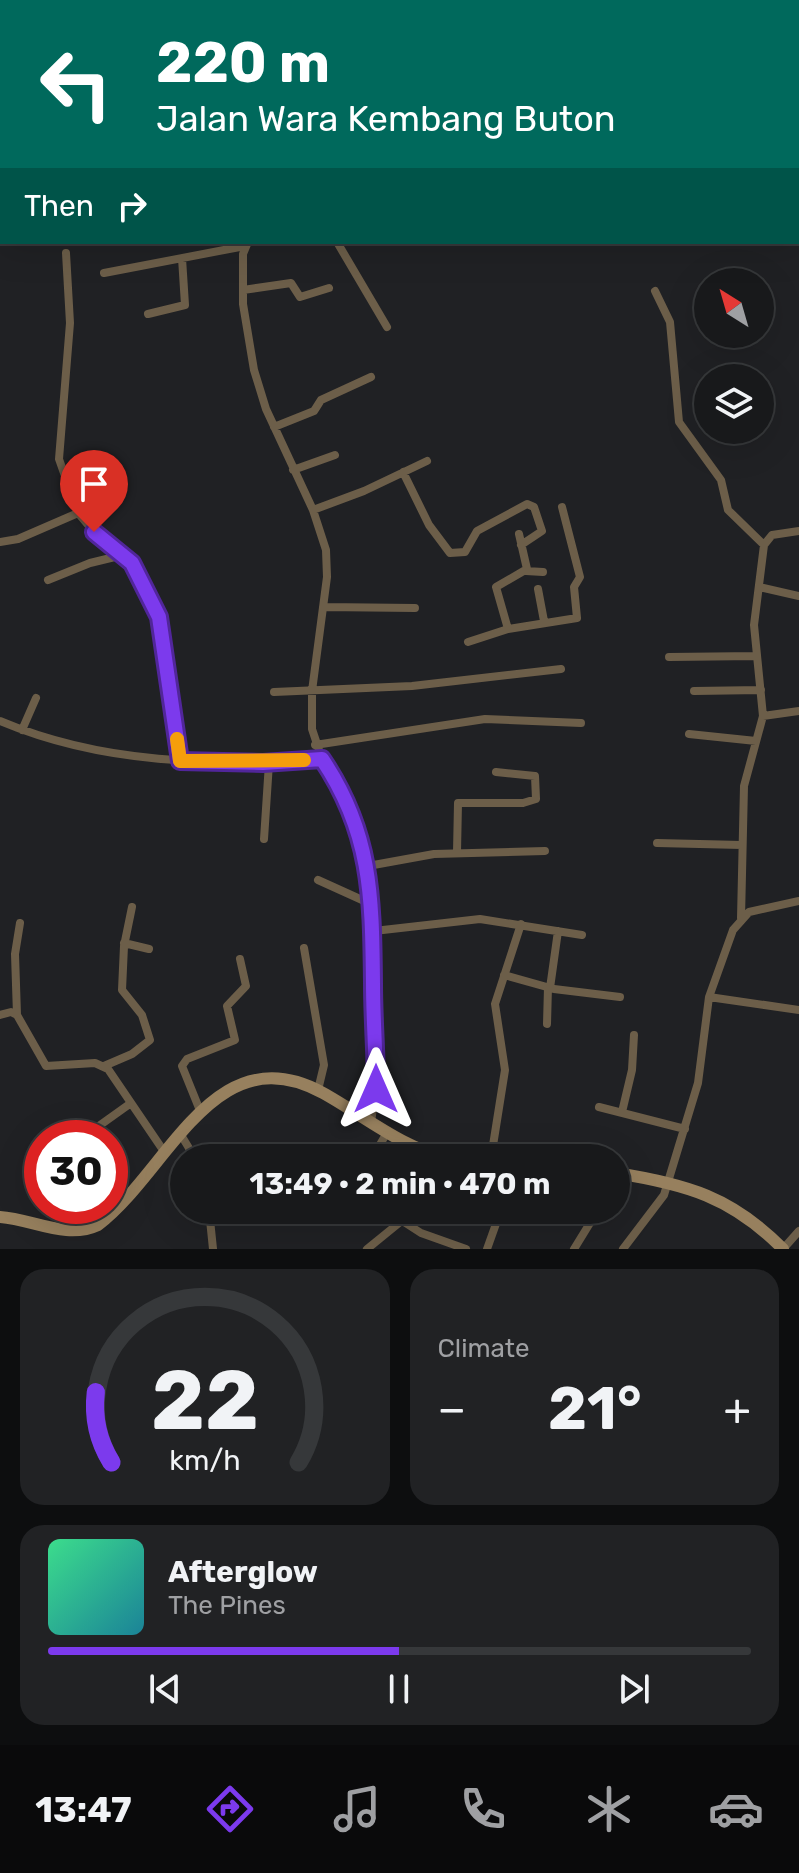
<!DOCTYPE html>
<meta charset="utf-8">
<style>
body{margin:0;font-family:Rubik,sans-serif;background:#212224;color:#f1f3f6;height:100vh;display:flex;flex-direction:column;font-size:30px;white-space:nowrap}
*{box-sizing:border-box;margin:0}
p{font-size:26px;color:#9fa0a3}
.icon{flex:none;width:44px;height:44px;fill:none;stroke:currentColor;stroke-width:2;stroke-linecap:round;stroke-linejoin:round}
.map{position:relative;height:1249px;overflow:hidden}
.side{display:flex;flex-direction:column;gap:20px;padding:20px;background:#0d0e0f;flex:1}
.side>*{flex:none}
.top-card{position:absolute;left:0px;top:0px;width:800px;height:244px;box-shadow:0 8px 32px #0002,0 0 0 2px #36383a;background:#00695c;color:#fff;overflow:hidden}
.needle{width:52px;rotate:323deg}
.fabs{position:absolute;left:694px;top:268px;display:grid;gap:16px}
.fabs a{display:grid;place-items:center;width:80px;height:80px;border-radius:50%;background:#18191b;box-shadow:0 8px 32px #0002,0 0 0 2px #36383a;font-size:40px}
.speed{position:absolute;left:24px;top:1120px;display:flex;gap:16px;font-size:40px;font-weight:700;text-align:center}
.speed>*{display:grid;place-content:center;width:104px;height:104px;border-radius:50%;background:#18191b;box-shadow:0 8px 32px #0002,0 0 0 2px #36383a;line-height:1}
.speed .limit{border:12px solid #d22;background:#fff;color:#111}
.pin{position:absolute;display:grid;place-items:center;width:68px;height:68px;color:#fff;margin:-82px -34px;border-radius:50% 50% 50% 0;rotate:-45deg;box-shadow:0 0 8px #0007}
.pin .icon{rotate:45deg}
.me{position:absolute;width:88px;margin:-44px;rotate:0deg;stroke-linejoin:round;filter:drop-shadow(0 0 6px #0008)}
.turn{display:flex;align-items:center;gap:28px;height:168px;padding:0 24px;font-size:36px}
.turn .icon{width:104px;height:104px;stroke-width:2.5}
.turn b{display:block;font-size:56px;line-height:68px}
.then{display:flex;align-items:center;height:76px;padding:0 24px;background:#0003;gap:16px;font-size:30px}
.big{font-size:60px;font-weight:700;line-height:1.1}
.side .tile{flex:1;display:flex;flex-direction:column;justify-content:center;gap:12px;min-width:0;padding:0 28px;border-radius:24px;background:#212224}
.side .dial{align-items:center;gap:0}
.dial svg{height:208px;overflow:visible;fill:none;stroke:#36383a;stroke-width:7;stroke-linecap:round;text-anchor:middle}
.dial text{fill:#f1f3f6;stroke:none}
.song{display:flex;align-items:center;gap:24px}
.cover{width:96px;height:96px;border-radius:12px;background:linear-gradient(135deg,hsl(150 70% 55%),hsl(190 70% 35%))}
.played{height:8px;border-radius:4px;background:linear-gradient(90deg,#7c3aed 50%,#36383a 50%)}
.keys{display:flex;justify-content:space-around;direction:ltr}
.heat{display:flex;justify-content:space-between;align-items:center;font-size:44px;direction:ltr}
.side .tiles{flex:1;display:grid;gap:20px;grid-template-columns:1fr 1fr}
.tile:last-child{grid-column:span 2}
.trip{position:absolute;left:170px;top:1144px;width:460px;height:80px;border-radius:40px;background:#18191b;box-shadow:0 8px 32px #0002,0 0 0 2px #36383a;font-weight:700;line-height:80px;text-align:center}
.tabs{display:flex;height:128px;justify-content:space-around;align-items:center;background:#0a0a0b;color:#9fa0a3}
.tabs .icon{width:56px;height:56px}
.tabs .on{color:#7c3aed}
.tabs b{font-size:36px;color:#f1f3f6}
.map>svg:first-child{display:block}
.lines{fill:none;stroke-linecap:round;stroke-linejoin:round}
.stream{stroke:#133746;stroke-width:3}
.street{stroke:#6c5e49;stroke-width:8}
.secondary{stroke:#97805e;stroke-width:12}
.route-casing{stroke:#51269a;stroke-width:20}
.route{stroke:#7c3aed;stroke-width:14}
.slow{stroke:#f59e0b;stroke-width:14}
</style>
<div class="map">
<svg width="799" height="1249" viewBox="0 0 799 1249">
<rect width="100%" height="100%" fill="#202124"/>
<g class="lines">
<!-- stream -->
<path class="stream" d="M693,0V2
M798,224H799"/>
<!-- street -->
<path class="street" d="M511,2L512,0
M798,26L799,25
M248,242L243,254V304L254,370L266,409L313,510L326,550L327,577L312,691V729L322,759L352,811L368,866L374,931L376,1089L371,1122
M337,242L387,327
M66,253L70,323L59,459L78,513L94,532L132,563L159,617L180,761
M104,273L245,246
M243,290L291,283L300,297L329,288
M655,291L670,322L679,422L721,480L728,510L764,545
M148,314L185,305L182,258
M274,427L314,411L321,400L371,377
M293,470L335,455
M403,472L429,525L450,553L465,552L477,531L527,504L534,507L542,531L521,545
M313,510L364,491L427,461
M0,542L18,539L78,513
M526,571L543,572
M48,580L90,563L123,555
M759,587L799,596
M538,589L544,621
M323,607L415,608
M508,629L577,618L574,587L580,577L562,507
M468,642L508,629L496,587L527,569L519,534
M669,657L756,656
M694,691L761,690
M274,692L412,686L561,669
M763,716L799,711
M0,721C104,765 211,765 322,759
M22,730L36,698
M689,734L756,741
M315,745L485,719L581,723
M264,839L269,763
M657,843L742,845
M457,852L458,803H523L536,799L535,776L496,772
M368,866L434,854L545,851
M318,880L371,904
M741,918L744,786L763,716L754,625L764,545L772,535L799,531
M374,931L480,919L582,935
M124,943L149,949
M304,948L324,1065L318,1090
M504,975L554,989L620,997
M550,988L558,931
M709,997L799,1010
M0,1015L11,1012L17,1015L46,1066L95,1063L108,1069L165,1153
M17,1015L15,954L20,923
M547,1024L548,987
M104,1066L132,1054L150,1040L142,1015L122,990L124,946L132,907
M599,1107L685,1129
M622,1112L632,1070L634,1035
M201,1113L182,1066L187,1059L235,1040L227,1006L246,986L240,959
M181,1135L195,1158
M82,1138L131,1103
M372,1158L388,1131
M407,1158L415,1146
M491,1158L505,1070L495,1004L521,924
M209,1210L213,1249
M469,1210L497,1221L487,1249
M404,1222L421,1233L466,1249
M367,1249L415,1210
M574,1249L598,1210
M623,1249L664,1195L698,1083L709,997L733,930L749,912L799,901
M783,1249L799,1231"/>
<!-- secondary -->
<path class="secondary" d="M616,1173C686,1184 732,1197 783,1249
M0,1217C33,1219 66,1240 98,1225C169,1171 214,1033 323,1093C363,1115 403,1149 448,1158"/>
</g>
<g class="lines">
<defs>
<path id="route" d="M94,532L132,563L159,617L180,761L263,763L322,759C372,833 372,898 373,983C373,1019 376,1053 376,1089"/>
</defs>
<!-- route casing -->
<use href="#route" class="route-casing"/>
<!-- route -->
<use href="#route" class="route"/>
<!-- slow -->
<path class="slow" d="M177,739L180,761L304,760"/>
</g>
</svg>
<div class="fabs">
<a><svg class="needle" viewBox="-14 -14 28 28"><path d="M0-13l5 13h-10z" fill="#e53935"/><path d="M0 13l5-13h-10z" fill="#9fa0a3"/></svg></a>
<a><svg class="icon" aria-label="layers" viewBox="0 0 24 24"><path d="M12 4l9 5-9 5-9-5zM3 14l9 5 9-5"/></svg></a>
</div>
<div class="speed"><div class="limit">30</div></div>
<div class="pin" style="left:94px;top:532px;background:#d93025"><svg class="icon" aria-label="arrive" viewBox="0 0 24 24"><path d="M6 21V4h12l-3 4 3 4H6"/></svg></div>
<svg class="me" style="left:376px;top:1089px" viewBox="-20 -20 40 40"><path d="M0-17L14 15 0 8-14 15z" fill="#7c3aed" stroke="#fff" stroke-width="4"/></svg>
<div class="trip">13:49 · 2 min · 470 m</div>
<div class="top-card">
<div class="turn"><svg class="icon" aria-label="left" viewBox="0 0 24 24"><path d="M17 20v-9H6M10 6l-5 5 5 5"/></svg><div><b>220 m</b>Jalan Wara Kembang Buton</div></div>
<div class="then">Then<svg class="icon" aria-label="right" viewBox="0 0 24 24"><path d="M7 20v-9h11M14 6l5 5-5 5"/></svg></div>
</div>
</div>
<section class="side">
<div class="tiles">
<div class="tile dial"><svg viewBox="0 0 100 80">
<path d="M14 69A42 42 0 1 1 86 69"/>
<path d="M14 69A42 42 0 0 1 8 42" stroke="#7c3aed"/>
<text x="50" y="56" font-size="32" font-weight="700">22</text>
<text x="50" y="72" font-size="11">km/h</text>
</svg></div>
<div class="tile"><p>Climate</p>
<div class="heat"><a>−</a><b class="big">21°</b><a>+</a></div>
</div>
<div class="tile">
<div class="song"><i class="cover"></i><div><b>Afterglow</b><p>The Pines</p></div></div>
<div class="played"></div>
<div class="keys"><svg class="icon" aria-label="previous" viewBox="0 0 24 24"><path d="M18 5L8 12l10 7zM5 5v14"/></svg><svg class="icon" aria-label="pause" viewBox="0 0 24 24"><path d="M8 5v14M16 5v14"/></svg><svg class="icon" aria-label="next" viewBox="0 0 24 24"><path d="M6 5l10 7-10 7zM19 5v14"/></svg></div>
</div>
</div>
</section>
<nav class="tabs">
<b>13:47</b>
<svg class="icon on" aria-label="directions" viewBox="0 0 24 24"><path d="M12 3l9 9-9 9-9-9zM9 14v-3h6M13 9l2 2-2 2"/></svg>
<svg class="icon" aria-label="music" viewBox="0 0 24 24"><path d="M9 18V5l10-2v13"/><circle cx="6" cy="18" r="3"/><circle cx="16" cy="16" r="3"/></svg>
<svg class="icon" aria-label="phone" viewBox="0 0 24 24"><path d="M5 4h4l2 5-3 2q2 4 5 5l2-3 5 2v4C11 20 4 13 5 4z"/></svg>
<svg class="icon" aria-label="climate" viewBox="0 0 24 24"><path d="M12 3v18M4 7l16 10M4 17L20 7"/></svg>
<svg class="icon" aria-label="car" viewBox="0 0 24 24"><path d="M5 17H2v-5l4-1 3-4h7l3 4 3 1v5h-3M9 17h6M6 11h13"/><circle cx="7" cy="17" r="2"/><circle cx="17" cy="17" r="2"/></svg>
</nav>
